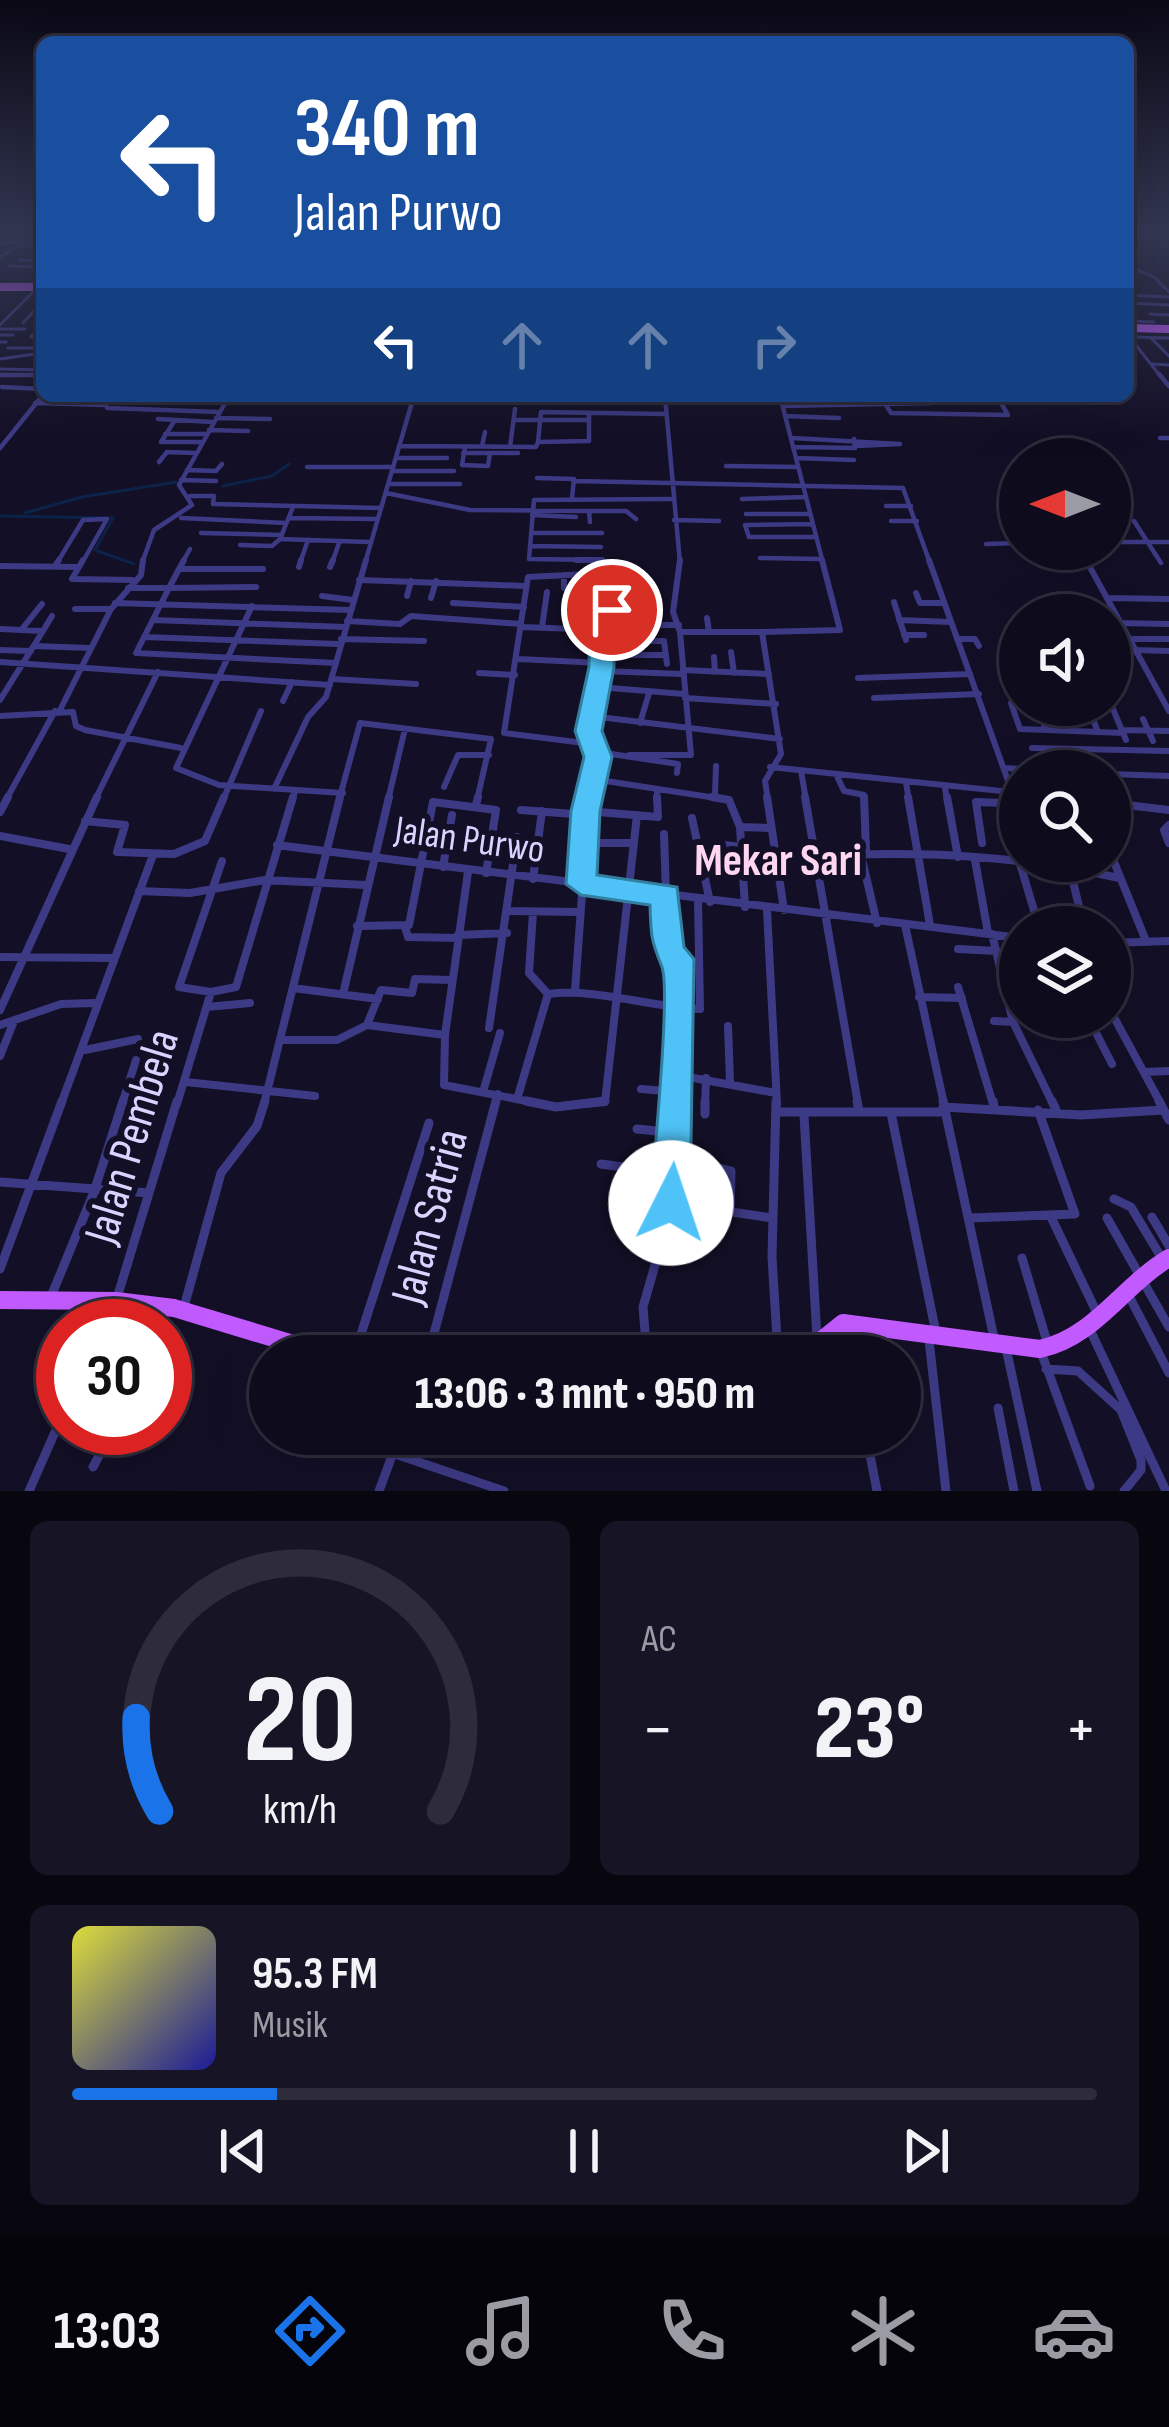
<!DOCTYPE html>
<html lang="id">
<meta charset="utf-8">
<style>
body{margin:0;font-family:"Sofia Sans Condensed",sans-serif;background:#171425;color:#f1f3f6;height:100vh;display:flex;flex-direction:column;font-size:45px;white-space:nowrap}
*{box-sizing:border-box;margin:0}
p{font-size:39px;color:#9b9ba3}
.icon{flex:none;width:66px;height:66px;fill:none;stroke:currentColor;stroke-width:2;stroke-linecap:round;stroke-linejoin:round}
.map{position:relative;height:1491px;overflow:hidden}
.details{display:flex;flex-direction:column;gap:30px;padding:30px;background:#08060f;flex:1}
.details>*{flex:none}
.top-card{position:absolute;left:36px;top:36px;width:1098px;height:366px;border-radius:18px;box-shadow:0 12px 48px #0002,0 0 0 3px #2e2b3b;background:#1a4fa0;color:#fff;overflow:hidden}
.needle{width:78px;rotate:270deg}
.fabs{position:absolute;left:999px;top:438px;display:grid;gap:24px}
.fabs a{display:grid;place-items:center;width:132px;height:132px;border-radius:50%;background:#0e0b1c;box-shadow:0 12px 48px #0002,0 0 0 3px #2e2b3b;font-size:60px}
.speed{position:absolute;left:36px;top:1299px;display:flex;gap:24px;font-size:60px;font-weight:700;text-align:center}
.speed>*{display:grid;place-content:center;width:156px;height:156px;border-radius:50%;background:#0e0b1c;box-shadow:0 12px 48px #0002,0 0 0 3px #2e2b3b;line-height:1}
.speed .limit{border:18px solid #d22;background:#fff;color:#111}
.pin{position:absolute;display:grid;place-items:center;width:102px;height:102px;color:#fff;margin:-51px;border:6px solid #fff;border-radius:50%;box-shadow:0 3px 12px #0007}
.me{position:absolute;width:132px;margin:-66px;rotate:4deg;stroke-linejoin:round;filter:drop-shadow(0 0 9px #0008)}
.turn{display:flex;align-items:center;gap:42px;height:252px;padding:0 60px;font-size:54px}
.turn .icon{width:156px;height:156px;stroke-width:2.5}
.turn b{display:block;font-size:84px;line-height:102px}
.lanes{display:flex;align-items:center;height:114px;padding:0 60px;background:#0003;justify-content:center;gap:60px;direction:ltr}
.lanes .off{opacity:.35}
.big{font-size:90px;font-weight:800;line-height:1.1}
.details .tile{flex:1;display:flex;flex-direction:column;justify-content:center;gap:18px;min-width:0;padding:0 42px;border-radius:18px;background:#171425}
.details .dial{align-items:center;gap:0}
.dial svg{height:312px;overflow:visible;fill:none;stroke:#2e2b3b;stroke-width:7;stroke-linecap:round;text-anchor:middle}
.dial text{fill:#f1f3f6;stroke:none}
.song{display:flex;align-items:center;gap:36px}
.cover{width:144px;height:144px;border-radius:18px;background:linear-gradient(135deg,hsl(60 70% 55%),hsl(240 70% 35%))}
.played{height:12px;border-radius:6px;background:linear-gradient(90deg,#1a73e8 20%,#2e2b3b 20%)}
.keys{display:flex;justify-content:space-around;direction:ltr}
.heat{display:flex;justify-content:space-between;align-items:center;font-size:66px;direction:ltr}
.details .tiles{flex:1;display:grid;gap:30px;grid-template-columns:1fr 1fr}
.tile:last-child{grid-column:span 2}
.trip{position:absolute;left:249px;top:1335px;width:672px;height:120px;border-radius:60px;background:#0e0b1c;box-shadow:0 12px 48px #0002,0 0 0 3px #2e2b3b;font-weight:800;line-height:120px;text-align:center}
.dock{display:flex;height:192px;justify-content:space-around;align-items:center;background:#06040b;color:#9b9ba3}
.dock .icon{width:84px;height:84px}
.dock .current{color:#1a73e8}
.dock b{font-size:54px;color:#f1f3f6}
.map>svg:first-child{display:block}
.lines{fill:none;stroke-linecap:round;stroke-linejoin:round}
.stream{stroke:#0c2248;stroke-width:3}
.street-far4{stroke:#3d3a85;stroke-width:3}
.street-far3{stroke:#3d3a85;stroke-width:4.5}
.street-far2{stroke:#3d3a85;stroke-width:6}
.street-far1{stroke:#3d3a85;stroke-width:8}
.street{stroke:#3d3a85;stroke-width:9}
.primary-far1{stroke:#c25bff;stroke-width:8}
.primary{stroke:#c25bff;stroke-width:18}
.route{fill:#4fc3f7;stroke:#337fa1;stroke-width:3}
.labels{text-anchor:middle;stroke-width:12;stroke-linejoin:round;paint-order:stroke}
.street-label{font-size:39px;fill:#d9d4ff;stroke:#130f26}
.quarter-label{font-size:45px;font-weight:bold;fill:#ffd6f0;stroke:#130f26}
.near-street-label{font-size:48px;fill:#d9d4ff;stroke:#130f26}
</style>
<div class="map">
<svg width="1169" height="1491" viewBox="0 0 1169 1491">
<rect width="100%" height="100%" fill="#130f26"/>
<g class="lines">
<!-- stream -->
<path class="stream" d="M223,486L272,476L289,464
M25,513L82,497L177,482
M0,516L113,518L95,550L134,564"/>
<!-- street-far4 -->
<path class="street-far4" d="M33,235L38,230
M0,243H20
M21,246H42
M0,257L24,243
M19,260L42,261
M9,266L42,267
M1128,266L1154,277L1169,292
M1128,295L1169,297
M1128,303L1169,305
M1150,314L1169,315
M1128,321L1154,322
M23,323L42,302
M0,325L38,287
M42,325L31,337L42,338
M0,329H25
M0,335H13
M1128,335L1161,377
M1132,337L1169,338
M1151,338L1169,356
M0,342H6
M8,348H42
M0,359L42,353
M1152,364L1169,365
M0,369L42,370
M0,375H42"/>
<!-- street-far3 -->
<path class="street-far3" d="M1159,374L1169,386
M0,375H42
M2,387L42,389
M116,396L226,401
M665,396L680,563
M780,396L823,563
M665,398L705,397
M35,403L106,405
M886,405L891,413L1008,415L997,396
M783,406L931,403
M107,408L219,412
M785,416L839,418
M216,418L270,419
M158,419L213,422
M175,420L161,442H202
M514,420H588
M209,430L248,431
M165,434H206
M792,438L900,444
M1160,438H1169
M538,442L541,412L666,414
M399,446L536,447L538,442L589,441V413
M482,446L485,432
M856,446L900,444
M465,447L462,465L488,466L490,453
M510,447L515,409
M793,447L855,448L854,439
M0,448L42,396
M463,453H518
M396,458H447
M796,458L854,460
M159,462L167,452L195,453
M726,466L798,467
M307,467H393
M187,470L216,471L222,464
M392,471H454
M537,478L574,479L572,498
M181,480L216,481
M574,481L903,488L930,563
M388,484H460
M386,493L470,510L589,511L590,522
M190,496H214L213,504L380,508
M742,499L806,497
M886,506H911
M293,507L280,539L369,542
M589,511H626L636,519
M746,514H810
M532,515L576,517
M181,518L286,523
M290,518L377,519
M674,520L719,521
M891,521H917
M1134,521L1161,563
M812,524L745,525L749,537H814
M201,533L282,535
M531,533H602
M1110,542H1169
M986,544L1020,543
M240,545L272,546L280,539
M530,546L601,547
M1080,549L1087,563
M760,558L819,559
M602,560L529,559L534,500L671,499
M57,563L83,520L107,519L82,563
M142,563L154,530L192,505L179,485L229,396L414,399
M182,563L190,549
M300,563L308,540
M332,563L339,543
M365,563L413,399"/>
<!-- street-far2 -->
<path class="street-far2" d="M83,560L72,579L132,580
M576,560H602
M929,560L1012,792
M1086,560L1169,711
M0,566L79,567
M55,566L59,560
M299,567L301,560
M330,567L333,560
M179,569L184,560
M588,574L528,577L504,733L592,744
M564,575V588
M359,580L526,586
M256,587L169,588L136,653L336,663
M128,588H169L179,569H263
M916,593L920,603H944
M322,596L353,600
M407,596L411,581
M431,598L436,581
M1107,598L1169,599
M894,602L906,640
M115,603L350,610
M453,603L524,607
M252,606L176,768L219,785L343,793
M75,609H111
M612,610L613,625
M707,618L709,632
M153,620L345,627
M899,620L950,622
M347,621L400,624L411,616L521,624
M1119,623L1169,624
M590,625H679
M590,626L593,593
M521,627L601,630
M542,627L547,592
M566,627L568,595
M0,629L43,631L52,616
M22,629L42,604
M680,632H761
M904,635H924
M144,637L338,644
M341,639L424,641
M957,639H975L979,646
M1134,639H1169
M34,646L90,648
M0,650L31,651
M1136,650L1169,651
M731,652L734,673
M601,655H666
M631,655V641H664L667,664
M714,657L715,672
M518,659L602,663
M0,662L330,685
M683,670L769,674
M601,671L682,674
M479,673L515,675
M858,678L970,674
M332,679L416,684
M598,687L684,694
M685,698L776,704
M874,698L979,694
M0,700L43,631
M283,701L292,682
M1110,702L1126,740
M1011,703L1020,729L1124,733
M1037,705L1046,730
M1062,705L1072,731
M1087,705L1098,732
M60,710L111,609L141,575L143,560
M0,716L73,712L76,726L85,730L181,748
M591,716L780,739
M1143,719L1153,741
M640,723L649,693
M1122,730L1169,731
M1032,748L1169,751
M598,752L678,764L677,773
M629,755H691L680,632L673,612L680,560
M770,767L1020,793
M1004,768L1060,771
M801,771L806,800
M836,774L844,791L864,795V800
M1110,774L1169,776
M593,779L729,800
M906,783L909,800
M444,787L458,755H489
M945,788L947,800
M274,789L308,717L326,697L366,560
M657,791V800
M715,794L716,766
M6,800L55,711
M95,800L158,672
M223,800L261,711
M292,800L295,792
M339,800L360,723L491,739L477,800
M388,800L405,729
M588,800L598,757L589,731L601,671L602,625
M768,800L765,781L781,754L762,632L840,630L822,560
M1007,800L1012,792"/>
<!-- street-far1 -->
<path class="street-far1" d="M712,797L729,800L740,827L745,907
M767,797L784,910
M805,797L858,1104
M864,797L866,851
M908,797L930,925
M947,797L958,857
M1009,797L1003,807L1039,927
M1110,803L1169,810
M476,805L478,797
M521,810L586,815
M586,811L658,817L657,797
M0,812L8,797
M692,818L710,902
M85,821L125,825L117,852L174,854L205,841L224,797
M1169,825L1164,830L1169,843
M740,827L770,828
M664,834L668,954L678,959L675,1104
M0,836L69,849
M584,843H634
M982,843L976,802L1004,803
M716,844L741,847
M277,845L1020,938
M860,851L877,923
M1110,852L1146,941
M817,856C920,851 1018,855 1119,878
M975,860L988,933
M222,861L179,987L211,992L236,987L293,797
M1068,861L1084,927
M443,867L452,815
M468,872L445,1035L444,1085L542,1104
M533,879L542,811
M139,891L190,893L265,880L366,885
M767,910L777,1104
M510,911L579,912
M533,912L529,973L548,994C598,988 649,1007 700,1009L698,900
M905,925L944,1104
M357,926L409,925L433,802L496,810L486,873
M405,927L408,937L458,938
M992,934L1013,1022L1053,1104
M458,935L507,933
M1110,943L1169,941
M958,949L997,951
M0,957L114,958
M958,987L993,1104
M293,988L378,999
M575,991L589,797
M343,994L389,797
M919,997L962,998
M207,1007L250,1003
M0,1010L97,797
M1110,1010L1161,1104
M1089,1019L1112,1064
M994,1021L1013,1022
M1068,1021L1113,1018
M0,1025L61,1004L94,1003
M367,1025L381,990L412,993L415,979L452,980
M728,1026L730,1082
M489,1028L517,837
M283,1040H337L367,1025L445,1035
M85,1050L138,1039
M0,1056L14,1021
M1144,1072L1169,1071
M677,1075L776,1093
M186,1082L315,1096
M641,1089L677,1092
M483,1092L500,1033
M518,1096L548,994
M61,1104L153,855
M122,1104L136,1060
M177,1104L211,992
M264,1104L340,797
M495,1104L498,1094
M584,1104L605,1102L637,815
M705,1104L706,1078"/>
<!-- street -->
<path class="street" d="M526,1101L556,1107L605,1101
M776,1101L772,1257L778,1356
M857,1101L859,1112
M943,1101L994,1338
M993,1101L994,1106
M1052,1101L1057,1112
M1159,1101L1169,1120
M943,1107L1081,1115L1163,1110
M777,1112H944
M891,1113L936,1333
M705,1114V1101
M804,1115L817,1338
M637,1129L676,1133
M601,1164L673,1174
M702,1164L731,1171L730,1212
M0,1182L149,1193
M1114,1199L1131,1207L1161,1257
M671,1203L772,1218
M1051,1217L1096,1311
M1152,1217L1169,1246
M970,1218L1075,1214L1038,1110
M1107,1218L1169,1327
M1022,1258L1048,1345
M0,1269L62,1101
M1129,1296L1169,1373
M117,1298L177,1101
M50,1299L94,1192L123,1101
M184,1307L221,1173L257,1126L265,1101
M845,1330L850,1356
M1091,1332L1166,1491
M929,1340L946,1491
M1006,1348L1037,1491
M1041,1352L1090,1486
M354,1356L429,1123
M428,1356L496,1101
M647,1356L643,1307L669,1216L675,1101
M1046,1369L1078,1371L1121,1410L1141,1460V1470L1124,1491
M998,1408L1014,1491
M866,1434L877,1491
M392,1453L504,1491
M93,1467L114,1428
M29,1491L63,1414
M379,1491L400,1434"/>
<!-- primary-far1 -->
<path class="primary-far1" d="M0,287H42
M1128,328L1169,329"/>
<!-- primary -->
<path class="primary" d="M0,1300L116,1301L174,1308L333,1356
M802,1356L843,1323L1040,1349C1095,1337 1122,1286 1169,1258
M617,1434H693"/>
</g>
<!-- sky -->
<linearGradient id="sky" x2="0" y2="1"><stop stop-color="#0a0815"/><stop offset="0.53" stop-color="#333752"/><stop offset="1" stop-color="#333752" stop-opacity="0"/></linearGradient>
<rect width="1169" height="438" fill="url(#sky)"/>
<!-- route -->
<path class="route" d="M604,605H620L625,626L614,632V667L602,731L612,757L600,811L597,875L677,887L684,947L694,959L690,1203L685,1216L671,1222L657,1216L651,1203C653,1164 671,993 662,967C651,940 651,936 650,905L581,895L566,884L571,811L584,757L575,731L589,667L590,626L600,619Z"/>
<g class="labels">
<!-- street labels -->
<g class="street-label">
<text transform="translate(470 838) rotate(8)" y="14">Jalan Purwo</text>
</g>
<!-- quarter labels -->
<g class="quarter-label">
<text x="778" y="875">Mekar Sari</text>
</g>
<!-- near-street labels -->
<g class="near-street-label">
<text transform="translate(130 1136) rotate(-73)" y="17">Jalan Pembela</text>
<text transform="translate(428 1216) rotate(-75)" y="17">Jalan Satria</text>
</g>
</g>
</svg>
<div class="fabs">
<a><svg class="needle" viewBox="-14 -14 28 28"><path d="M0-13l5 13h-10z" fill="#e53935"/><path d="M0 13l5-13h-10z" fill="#9b9ba3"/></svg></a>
<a><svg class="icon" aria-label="sound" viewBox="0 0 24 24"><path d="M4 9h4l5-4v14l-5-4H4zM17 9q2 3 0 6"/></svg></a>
<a><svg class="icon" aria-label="search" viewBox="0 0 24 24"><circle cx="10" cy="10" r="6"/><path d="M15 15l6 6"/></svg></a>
<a><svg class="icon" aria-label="layers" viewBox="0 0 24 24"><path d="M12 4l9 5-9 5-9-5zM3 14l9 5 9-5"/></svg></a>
</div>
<div class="speed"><div class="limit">30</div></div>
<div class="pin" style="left:612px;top:610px;background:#d93025"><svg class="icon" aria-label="arrive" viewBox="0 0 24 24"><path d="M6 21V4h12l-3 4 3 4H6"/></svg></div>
<svg class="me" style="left:671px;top:1203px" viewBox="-20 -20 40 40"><circle r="19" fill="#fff"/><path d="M0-13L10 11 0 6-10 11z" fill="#4fc3f7"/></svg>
<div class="trip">13:06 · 3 mnt · 950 m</div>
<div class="top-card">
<div class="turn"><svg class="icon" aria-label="left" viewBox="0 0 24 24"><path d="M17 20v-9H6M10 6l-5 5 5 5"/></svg><div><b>340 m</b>Jalan Purwo</div></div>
<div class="lanes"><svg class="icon" aria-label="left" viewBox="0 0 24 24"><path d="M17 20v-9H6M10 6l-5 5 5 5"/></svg><svg class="icon off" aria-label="ahead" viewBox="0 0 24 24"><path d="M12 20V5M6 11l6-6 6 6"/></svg><svg class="icon off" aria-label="ahead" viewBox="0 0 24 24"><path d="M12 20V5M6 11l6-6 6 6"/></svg><svg class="icon off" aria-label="right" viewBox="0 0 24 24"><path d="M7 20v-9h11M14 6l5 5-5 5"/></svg></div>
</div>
</div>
<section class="details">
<div class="tiles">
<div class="tile dial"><svg viewBox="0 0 100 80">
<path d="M14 69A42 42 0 1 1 86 69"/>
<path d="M14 69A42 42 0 0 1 8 45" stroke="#1a73e8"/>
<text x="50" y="56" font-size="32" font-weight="700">20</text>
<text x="50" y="72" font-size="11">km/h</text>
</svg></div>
<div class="tile"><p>AC</p>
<div class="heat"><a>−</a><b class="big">23°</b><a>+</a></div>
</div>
<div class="tile">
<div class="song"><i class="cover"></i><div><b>95.3 FM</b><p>Musik</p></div></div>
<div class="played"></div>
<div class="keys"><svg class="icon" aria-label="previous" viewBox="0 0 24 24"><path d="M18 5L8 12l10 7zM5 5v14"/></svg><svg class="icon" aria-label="pause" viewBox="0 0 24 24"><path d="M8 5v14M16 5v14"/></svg><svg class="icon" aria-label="next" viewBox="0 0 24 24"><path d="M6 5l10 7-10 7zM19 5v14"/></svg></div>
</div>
</div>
</section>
<nav class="dock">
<b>13:03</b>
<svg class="icon current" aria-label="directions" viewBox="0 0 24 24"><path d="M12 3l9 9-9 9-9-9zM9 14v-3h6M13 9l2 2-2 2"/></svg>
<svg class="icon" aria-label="music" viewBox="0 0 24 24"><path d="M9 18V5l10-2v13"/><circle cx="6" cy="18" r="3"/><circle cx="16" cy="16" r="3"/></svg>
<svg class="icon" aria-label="phone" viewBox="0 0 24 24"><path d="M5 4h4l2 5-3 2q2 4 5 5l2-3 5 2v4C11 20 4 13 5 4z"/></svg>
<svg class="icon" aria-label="climate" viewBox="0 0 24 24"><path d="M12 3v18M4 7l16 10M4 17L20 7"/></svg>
<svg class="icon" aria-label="car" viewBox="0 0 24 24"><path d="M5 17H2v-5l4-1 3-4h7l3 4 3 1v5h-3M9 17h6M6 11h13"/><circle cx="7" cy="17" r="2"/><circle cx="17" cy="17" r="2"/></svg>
</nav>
